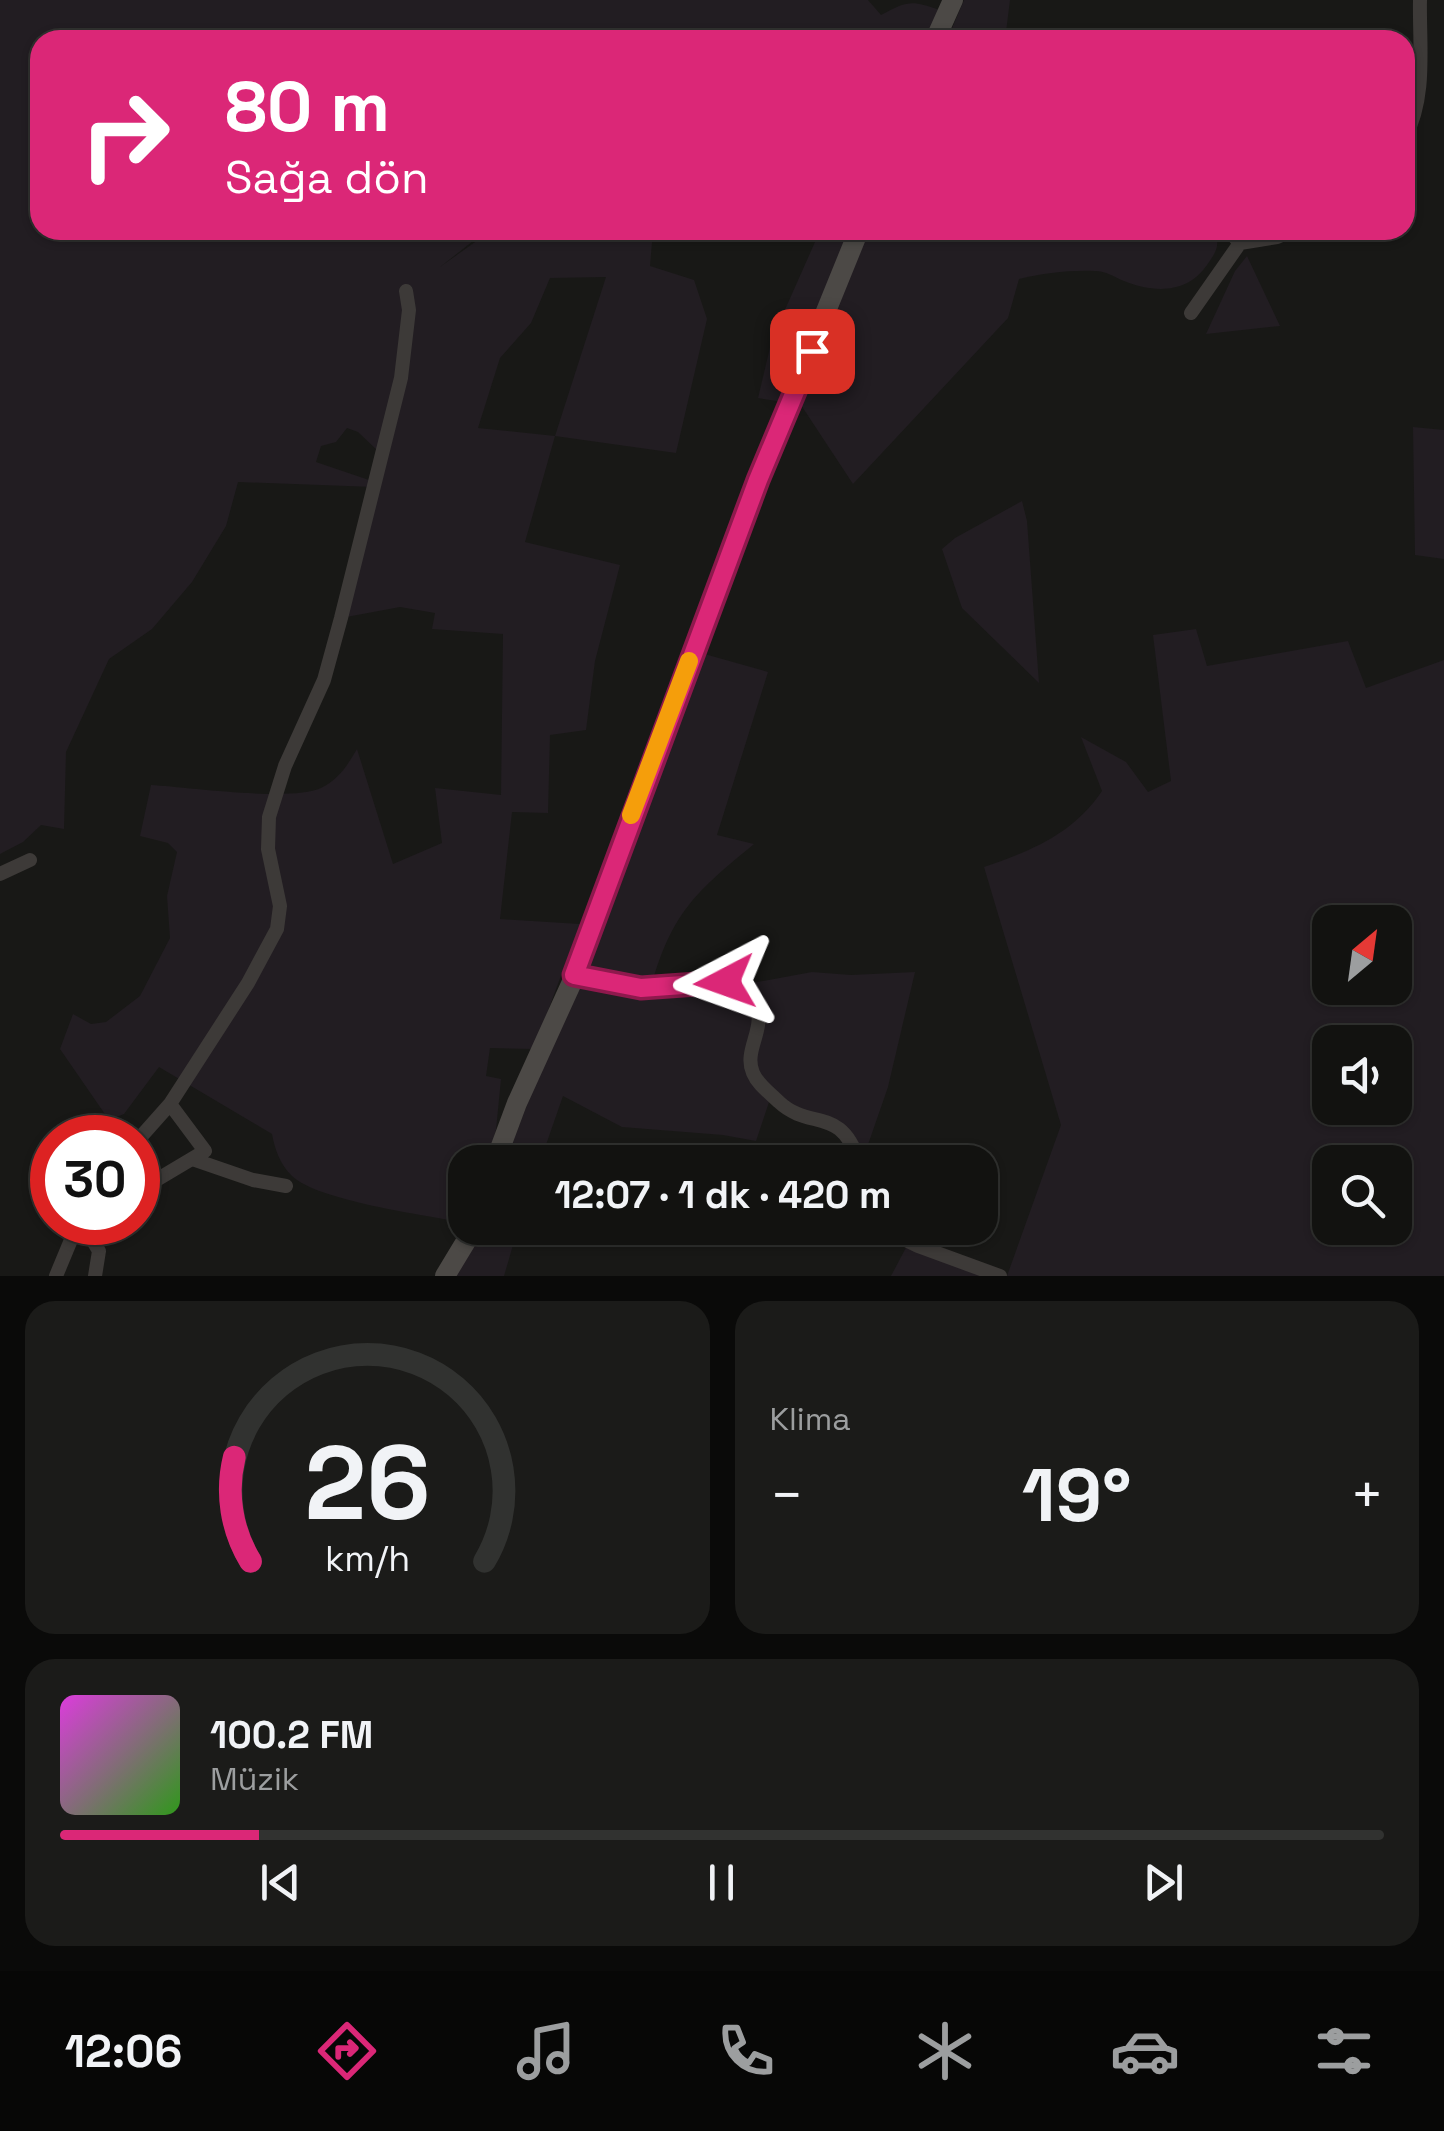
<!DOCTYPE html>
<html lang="tr">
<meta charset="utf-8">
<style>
body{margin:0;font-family:"Space Grotesk",sans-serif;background:#1b1b19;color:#f1f3f6;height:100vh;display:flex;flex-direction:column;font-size:38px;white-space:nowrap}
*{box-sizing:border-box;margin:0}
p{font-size:32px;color:#9c9e9f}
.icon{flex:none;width:55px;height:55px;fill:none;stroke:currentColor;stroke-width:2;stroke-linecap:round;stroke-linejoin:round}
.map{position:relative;height:1276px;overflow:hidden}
.side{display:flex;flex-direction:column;gap:25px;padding:25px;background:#0a0a09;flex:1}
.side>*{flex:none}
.hud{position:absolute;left:30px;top:30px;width:1385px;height:210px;border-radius:30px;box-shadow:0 2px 8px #0004,0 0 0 2px #313230;background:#db2777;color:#fff;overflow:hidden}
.needle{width:65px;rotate:29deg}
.tools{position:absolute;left:1312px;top:905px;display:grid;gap:20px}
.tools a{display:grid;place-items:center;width:100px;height:100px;border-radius:20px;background:#121210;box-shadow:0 2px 8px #0004,0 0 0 2px #313230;font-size:50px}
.speed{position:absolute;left:30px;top:1115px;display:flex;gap:20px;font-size:50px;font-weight:700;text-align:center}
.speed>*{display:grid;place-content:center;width:130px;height:130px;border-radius:50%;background:#121210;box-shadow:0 2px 8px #0004,0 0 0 2px #313230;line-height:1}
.speed .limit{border:15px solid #d22;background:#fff;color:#111}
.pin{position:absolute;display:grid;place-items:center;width:85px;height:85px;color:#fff;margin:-42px;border-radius:20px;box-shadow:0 5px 15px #0006}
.me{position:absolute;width:110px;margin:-55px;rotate:266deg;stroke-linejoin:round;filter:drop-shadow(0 0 8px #0008)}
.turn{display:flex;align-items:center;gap:35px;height:210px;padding:0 30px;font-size:45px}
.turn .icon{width:130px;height:130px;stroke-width:2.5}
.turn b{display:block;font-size:70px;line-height:85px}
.big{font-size:75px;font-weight:800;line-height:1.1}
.side .tile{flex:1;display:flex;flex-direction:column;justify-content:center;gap:15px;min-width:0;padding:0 35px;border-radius:30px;background:#1b1b19}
.side .dial{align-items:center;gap:0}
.dial svg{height:260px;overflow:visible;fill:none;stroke:#313230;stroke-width:7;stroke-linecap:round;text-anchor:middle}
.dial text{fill:#f1f3f6;stroke:none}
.song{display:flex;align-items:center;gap:30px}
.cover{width:120px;height:120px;border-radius:15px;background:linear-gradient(135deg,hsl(300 70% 55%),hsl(110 70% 35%))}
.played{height:10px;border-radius:5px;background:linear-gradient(90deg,#db2777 15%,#313230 15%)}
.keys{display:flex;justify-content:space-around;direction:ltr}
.heat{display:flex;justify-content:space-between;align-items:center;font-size:55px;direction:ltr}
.side .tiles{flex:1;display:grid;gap:25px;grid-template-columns:1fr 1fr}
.tile:last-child{grid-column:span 2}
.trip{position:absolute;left:448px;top:1145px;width:550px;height:100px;border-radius:30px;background:#121210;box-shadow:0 2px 8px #0004,0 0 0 2px #313230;font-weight:800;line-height:100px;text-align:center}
.menu{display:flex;height:160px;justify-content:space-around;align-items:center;background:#070706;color:#9c9e9f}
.menu .icon{width:70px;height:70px}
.menu .current{color:#db2777}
.menu b{font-size:45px;color:#f1f3f6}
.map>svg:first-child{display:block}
.green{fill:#221d22;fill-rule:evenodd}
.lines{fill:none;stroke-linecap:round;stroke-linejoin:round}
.street{stroke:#3d3a38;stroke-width:14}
.secondary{stroke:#4c4946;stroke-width:20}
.route-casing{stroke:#8e194d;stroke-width:25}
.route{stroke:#db2777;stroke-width:18}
.slow{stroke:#f59e0b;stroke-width:18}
</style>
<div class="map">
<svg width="1444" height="1276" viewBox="0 0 1444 1276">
<rect width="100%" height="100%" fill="#181816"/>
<!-- green -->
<path class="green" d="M0,0H868L881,15C908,1 911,0 939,10L927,40H40V230H487L440,267L492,230H653L650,266L694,280L707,319L676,453L555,436L525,542L620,565L595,661L586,730L550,735L548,813L512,812L500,919L580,924L534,1049L490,1048L486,1076L501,1079L496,1130L486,1162H465V1223C426,1215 318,1201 292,1176C280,1164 275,1150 272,1134L159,1067L124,1114L109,1120L60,1049L73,1014L91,1024L106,1022L140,996L170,938L167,896L177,852L168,843L140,836L151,785C187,787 291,802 321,788C339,779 347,766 357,749L393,864L442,843L435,788L501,795L503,634L432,629L435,613L400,607L341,618L374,487L238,482L226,526L192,582L152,629L109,659L66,752L64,829L41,825L23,842L0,854ZM606,277L555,436L478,428L500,358L531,323L550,278ZM347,428L358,432L378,451L369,480L316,462L321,446L336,442Z
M964,0H1010L1005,40H947Z
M817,230H852L783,402L758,398L772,339L815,242Z
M868,230H1214C1221,245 1216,252 1207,265C1187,294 1154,293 1124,281C1114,277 1106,271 1095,271C1068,270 1045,273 1019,279L1008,318L853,484L799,402Z
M1247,256L1280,326L1206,334L1235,271Z
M1413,427L1444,430V559L1415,555Z
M1022,501L1027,521L1039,683L962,608L942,549L955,538Z
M1196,629L1207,666L1348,641L1366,688L1444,660V1276H1007L1061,1125L984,867C1031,851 1073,834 1102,791L1081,737L1126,762L1148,792L1171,781L1153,635ZM1330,922H1395V988H1330ZM1330,1042H1395V1108H1330ZM1330,1162H1395V1228H1330Z
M701,653L768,672L717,835L754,844C696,892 672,912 651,987L736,986L812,972L851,975L915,972L888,1087L862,1162L848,1138L771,1096L756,1141L723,1135L622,1127L563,1096L540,1162H505Z
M483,1228H518L504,1276H454Z
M909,1242L1000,1276H891Z"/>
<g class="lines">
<!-- street -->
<path class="street" d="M1405,137C1427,97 1419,44 1420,0
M1228,230L1240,243
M1191,313L1240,243L1277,237L1293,230
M0,874L30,860
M574,975C596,980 619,987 642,988C676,989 727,966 752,999C771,1025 742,1048 753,1073C758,1085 770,1093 779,1102C810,1131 841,1105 859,1162
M138,1140L170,1104L248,983L277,929L280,906L268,849L269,817L285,766L324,680L341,618L401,378L409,310L406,291
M192,1159L253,1180L286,1186
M138,1176L158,1179L205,1151L170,1104
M881,1228L918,1246L1000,1276
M75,1230L93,1241L99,1251L95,1276
M56,1276L78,1223"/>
<!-- secondary -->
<path class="secondary" d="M935,40L953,0
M495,1162L517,1103L572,982L757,481L859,230
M445,1276L474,1228"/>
</g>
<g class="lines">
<defs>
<path id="route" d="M725,982L641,988L574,975L758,480L812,351"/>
</defs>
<!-- route casing -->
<use href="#route" class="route-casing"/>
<!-- route -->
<use href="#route" class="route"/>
<!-- slow -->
<path class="slow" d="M631,815L689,661"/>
</g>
</svg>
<div class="tools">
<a><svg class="needle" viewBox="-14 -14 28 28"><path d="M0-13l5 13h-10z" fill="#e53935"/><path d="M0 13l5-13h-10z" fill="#9c9e9f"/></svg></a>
<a><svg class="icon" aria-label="sound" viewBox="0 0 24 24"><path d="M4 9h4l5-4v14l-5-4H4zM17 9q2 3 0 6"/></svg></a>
<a><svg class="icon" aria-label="search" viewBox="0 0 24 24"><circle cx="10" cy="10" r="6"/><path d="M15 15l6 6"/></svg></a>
</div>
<div class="speed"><div class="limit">30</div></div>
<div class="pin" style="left:812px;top:351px;background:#d93025"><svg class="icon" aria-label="arrive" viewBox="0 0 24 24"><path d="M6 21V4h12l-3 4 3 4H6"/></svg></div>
<svg class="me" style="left:725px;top:982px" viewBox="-20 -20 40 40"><path d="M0-17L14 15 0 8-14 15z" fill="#db2777" stroke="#fff" stroke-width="4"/></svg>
<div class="trip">12:07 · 1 dk · 420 m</div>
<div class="hud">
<div class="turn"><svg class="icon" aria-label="right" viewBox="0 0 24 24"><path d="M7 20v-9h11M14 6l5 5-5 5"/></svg><div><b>80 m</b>Sağa dön</div></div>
</div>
</div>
<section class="side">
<div class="tiles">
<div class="tile dial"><svg viewBox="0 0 100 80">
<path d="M14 69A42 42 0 1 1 86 69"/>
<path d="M14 69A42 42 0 0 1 9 37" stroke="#db2777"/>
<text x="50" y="56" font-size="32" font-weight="700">26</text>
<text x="50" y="72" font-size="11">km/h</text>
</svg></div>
<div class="tile"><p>Klima</p>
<div class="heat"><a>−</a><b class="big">19°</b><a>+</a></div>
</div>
<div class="tile">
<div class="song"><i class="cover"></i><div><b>100.2 FM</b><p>Müzik</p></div></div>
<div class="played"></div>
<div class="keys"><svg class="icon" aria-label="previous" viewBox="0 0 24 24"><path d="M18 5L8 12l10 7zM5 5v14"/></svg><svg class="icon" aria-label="pause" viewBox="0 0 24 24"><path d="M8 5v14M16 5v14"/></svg><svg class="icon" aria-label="next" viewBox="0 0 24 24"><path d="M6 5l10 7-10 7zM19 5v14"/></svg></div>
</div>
</div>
</section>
<nav class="menu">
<b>12:06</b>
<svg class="icon current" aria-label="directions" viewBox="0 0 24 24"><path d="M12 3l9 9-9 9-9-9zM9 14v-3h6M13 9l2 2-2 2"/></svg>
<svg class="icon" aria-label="music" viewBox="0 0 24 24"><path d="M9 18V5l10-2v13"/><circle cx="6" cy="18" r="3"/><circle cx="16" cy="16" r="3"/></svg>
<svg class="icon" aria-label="phone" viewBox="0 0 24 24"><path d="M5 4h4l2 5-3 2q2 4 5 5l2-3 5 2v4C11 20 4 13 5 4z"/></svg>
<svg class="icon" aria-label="climate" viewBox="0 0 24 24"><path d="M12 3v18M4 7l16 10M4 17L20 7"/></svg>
<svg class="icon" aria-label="car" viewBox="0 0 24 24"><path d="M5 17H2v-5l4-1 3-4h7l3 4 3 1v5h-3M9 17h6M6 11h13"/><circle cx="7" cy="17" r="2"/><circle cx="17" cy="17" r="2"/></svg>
<svg class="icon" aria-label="filters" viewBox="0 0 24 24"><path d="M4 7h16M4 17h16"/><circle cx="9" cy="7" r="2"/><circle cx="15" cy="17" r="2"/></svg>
</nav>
